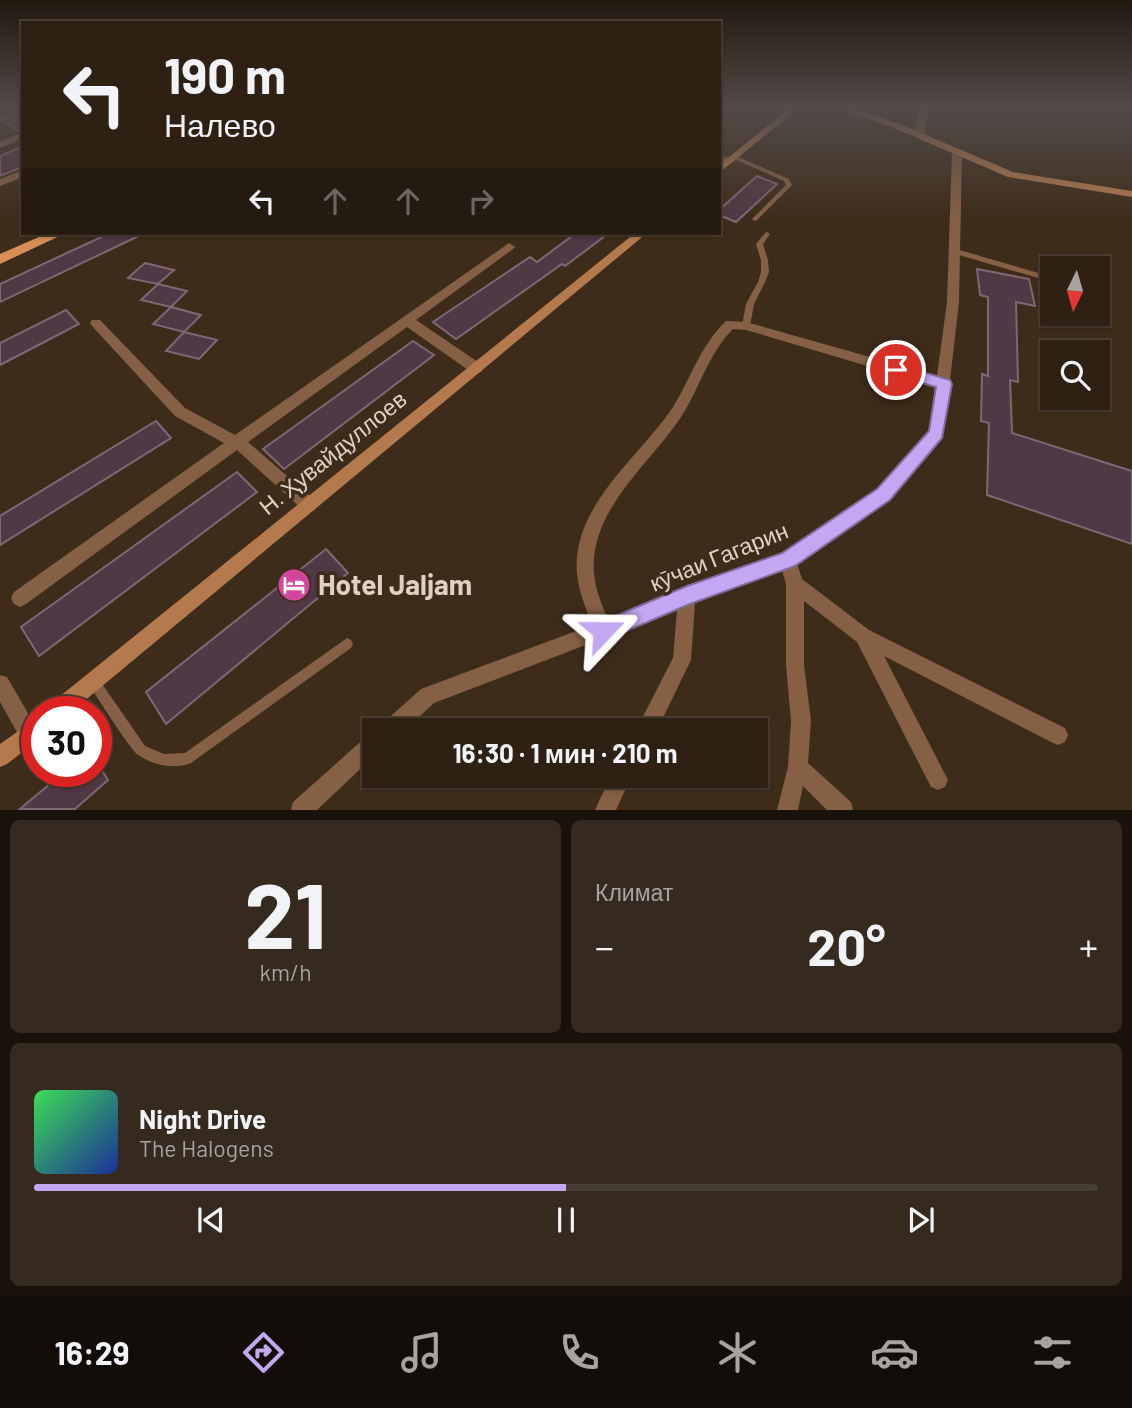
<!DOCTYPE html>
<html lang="ru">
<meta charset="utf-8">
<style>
body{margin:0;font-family:Barlow,sans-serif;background:#36291d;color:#f1f3f6;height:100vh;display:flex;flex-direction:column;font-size:26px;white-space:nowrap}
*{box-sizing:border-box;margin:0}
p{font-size:23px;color:#a7a3a0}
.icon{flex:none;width:38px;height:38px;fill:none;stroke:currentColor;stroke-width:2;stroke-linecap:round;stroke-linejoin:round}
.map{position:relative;height:810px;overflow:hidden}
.panel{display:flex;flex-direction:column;gap:10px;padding:10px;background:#19120b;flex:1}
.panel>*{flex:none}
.guide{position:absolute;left:21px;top:21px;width:700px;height:214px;border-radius:0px;box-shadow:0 2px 5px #0004,0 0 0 2px #493e34;background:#2e2114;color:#f1f3f6;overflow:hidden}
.needle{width:46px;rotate:185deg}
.controls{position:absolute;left:1040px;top:256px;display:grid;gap:14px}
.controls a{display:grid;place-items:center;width:70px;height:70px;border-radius:0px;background:#2e2114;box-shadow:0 2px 5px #0004,0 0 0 2px #493e34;font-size:35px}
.speed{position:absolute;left:21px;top:696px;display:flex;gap:14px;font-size:35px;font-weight:700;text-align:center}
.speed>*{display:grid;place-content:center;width:91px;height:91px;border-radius:50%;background:#2e2114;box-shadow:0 2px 5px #0004,0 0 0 2px #493e34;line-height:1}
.speed .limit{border:10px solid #d22;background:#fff;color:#111}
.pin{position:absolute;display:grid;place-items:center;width:60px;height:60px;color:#fff;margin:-30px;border:4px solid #fff;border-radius:50%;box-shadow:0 2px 7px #0007}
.me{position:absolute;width:77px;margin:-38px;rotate:67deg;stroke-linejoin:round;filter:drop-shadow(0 0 5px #0008)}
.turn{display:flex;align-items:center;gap:24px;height:147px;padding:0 28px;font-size:32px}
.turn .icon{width:91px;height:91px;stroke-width:2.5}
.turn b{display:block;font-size:49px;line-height:60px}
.lanes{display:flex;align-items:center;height:66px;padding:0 28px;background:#0003;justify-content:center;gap:35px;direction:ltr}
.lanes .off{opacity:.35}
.big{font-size:52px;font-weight:700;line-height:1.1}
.panel .tile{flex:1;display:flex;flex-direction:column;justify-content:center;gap:10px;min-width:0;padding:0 24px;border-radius:10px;background:#36291d}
.panel .dial{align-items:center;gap:0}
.dial b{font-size:91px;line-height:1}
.song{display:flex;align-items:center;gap:21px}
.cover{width:84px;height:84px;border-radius:10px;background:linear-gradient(135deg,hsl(130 70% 55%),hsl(230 70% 35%))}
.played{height:7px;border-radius:4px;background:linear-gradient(90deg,#c3a7f2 50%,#493e34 50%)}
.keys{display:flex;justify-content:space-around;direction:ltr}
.heat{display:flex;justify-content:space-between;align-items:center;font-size:38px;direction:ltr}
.panel .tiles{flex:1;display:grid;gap:10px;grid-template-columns:1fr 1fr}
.tile:last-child{grid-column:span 2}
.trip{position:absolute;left:362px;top:718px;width:406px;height:70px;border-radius:0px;background:#2e2114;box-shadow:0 2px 5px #0004,0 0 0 2px #493e34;font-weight:700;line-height:70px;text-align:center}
.tab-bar{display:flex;height:112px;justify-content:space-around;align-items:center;background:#120d08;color:#a7a3a0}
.tab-bar .icon{width:49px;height:49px}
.tab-bar .on{color:#c3a7f2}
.tab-bar b{font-size:32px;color:#f1f3f6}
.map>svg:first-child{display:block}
.building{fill:#503844;stroke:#816674;stroke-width:2}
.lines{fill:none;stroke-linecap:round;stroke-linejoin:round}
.lane{fill:#856045;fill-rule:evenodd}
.street{fill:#856045;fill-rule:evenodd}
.secondary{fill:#b47a4e;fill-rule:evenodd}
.primary{fill:#d88e54;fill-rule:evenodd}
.route{fill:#c3a7f2;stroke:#7f6d9d;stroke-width:2}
.labels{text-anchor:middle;stroke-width:7;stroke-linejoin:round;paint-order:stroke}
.street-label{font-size:23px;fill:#ded2c7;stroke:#3e2c1a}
.near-poi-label{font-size:28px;font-weight:bold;fill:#ded2c7;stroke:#3e2c1a;text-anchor:start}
</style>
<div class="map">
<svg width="1132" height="810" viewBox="0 0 1132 810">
<rect width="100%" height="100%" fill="#3e2c1a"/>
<!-- building -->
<path class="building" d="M23,111V130L19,131L0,119Z
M23,146V167L0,176V156Z
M757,176L777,184L736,222L719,215V210Z
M110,233H145L0,302V284Z
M576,233H609L565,266L562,264L456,339L433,322L530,257L537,262Z
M145,263L174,270L158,284L128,278Z
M977,269L1029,279L1035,306L1016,302L1018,382L1010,380L1012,433L1132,471V544L987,495L989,423L981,421L982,374L988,376V297L980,295Z
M158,284L187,291L171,307L141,300Z
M171,307L201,315L184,332L153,324Z
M66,310L79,324L0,365V343Z
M184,332L217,340L199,359L166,351Z
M413,341L434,355L284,469L263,449Z
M156,421L171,438L0,545V516Z
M237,472L257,492L39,656L21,627Z
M326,549L348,573L166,724L146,692Z
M64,772H103L108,780L75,809H20Z"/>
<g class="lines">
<!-- lane -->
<path class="lane" d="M732,156H736L789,179L792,185L757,220L755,221L752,219L786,185L784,181L732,158Z
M767,232L770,234L763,244L768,260L769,272L765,282L754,304L750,326L746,329L742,326L746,304L758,282L761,272V260L756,244L765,233Z
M952,249H956L1052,277V282L952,253Z
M347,638L351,640L353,644L351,648L191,763C174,770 153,765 138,755C131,750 93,692 88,682L90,678L94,676L98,678L145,746L164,754L185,753Z"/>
<!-- street -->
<path class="street" d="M920,107H928L924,136L919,139L914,136Z
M1044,107H1059L1065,110L1061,113Z
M23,132V138L0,148V142Z
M957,149L962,152L959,302L950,380L952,384L949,388L941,438L890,500L797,563L802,579L869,630L1065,728L1068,735L1065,742L1058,745L1051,742L884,656L948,780L945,787L938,790L931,787L857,642L804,601V665L811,721L808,763L851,802L853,810H827L803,786L798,810H777L788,767L791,721L786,665V584L782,570L695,603L691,660L657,730H636L673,658L677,610L434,703L405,730H380L383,723L421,689L592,625C586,609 579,592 577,574C571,506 639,458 673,407C691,378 700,346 726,321L746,322L937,376L947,302L952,152ZM733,329L746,330L935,386L929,432L878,490L782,554L690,589L687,587L680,592L608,619C602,605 595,589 594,573C589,510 650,464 681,417C700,388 708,354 733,329Z
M719,155L733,159L735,161L730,164L719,161Z
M23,170V177L0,186V179Z
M509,243L515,247L513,249L416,320L481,364L483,368L481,372H471L407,327L248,442L315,500L317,505L315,510L309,512L303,510L237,450L26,604L20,607L14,604L11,598L14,592L224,443L175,416L92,326L90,323L92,320H100L185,408L235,435Z
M0,675L7,677L36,727V741L29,744L22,741L0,702Z
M374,733V756L317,810H291L293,802L367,736Z
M611,775H632L616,810H595Z"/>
<!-- secondary -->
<path class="secondary" d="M791,107H800L719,173V165Z
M837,107H849L905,126L1013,172L1132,191V197L1008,177L899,130Z
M635,233H647L71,712H46L49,705Z
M37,718V741L7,764L0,767V744Z"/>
<!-- primary -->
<path class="primary" d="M48,233H66L0,264V254Z"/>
</g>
<!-- sky -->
<linearGradient id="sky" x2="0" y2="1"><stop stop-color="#22180e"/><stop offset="0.49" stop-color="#524b49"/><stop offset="1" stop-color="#524b49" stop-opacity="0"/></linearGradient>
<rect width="1132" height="220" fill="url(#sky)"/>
<!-- route -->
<path class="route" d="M896,364L950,380L952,384L942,438L890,500L795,566L690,604L603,641L596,638L593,631L596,624L687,586L782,553L877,489L929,431L936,387L890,374L888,370Z"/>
<!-- icons -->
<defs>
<symbol id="hotel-disc" viewBox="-11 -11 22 22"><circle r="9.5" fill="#d1479c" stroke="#3e2c1a"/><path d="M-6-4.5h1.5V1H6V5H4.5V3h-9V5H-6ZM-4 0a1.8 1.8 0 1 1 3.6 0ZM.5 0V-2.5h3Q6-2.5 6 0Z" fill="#fff"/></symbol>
</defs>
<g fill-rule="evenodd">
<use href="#hotel-disc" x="275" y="566" width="38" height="38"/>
</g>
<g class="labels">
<!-- street labels -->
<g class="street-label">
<text transform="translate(333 453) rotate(-39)" y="8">Н. Ҳувайдуллоев</text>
<text transform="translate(719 557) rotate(-22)" y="8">кӯчаи Гагарин</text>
</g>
<!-- near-poi labels -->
<g class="near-poi-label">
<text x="318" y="595">Hotel Jaljam</text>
</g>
</g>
</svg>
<div class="controls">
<a><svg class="needle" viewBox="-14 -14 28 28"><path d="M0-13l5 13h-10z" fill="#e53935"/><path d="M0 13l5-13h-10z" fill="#a7a3a0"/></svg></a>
<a><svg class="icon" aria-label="search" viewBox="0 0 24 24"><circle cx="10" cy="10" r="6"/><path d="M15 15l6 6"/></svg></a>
</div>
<div class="speed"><div class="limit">30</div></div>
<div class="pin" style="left:896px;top:370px;background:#d93025"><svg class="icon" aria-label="arrive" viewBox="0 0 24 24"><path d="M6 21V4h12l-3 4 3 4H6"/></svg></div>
<svg class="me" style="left:603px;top:631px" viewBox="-20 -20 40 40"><path d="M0-17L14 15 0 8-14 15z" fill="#c3a7f2" stroke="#fff" stroke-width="4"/></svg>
<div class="trip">16:30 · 1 мин · 210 m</div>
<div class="guide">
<div class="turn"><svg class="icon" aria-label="left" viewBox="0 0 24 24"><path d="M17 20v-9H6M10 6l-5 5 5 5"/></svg><div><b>190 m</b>Налево</div></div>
<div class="lanes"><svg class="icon" aria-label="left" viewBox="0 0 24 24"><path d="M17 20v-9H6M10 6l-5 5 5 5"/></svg><svg class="icon off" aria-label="ahead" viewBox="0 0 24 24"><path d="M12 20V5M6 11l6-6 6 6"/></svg><svg class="icon off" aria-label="ahead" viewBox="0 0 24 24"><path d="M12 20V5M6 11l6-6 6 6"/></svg><svg class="icon off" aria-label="right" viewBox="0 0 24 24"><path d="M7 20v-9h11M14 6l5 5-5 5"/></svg></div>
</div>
</div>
<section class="panel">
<div class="tiles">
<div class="tile dial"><b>21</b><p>km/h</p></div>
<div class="tile"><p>Климат</p>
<div class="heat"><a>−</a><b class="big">20°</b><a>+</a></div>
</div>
<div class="tile">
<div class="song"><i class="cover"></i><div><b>Night Drive</b><p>The Halogens</p></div></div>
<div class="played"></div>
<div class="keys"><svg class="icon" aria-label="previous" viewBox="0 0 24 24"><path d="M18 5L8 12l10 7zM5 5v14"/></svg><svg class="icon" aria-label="pause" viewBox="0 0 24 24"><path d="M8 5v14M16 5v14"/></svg><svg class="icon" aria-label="next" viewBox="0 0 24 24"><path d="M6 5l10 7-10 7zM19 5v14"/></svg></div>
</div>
</div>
</section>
<nav class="tab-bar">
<b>16:29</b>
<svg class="icon on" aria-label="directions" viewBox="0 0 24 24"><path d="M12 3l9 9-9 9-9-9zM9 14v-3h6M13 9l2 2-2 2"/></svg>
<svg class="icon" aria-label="music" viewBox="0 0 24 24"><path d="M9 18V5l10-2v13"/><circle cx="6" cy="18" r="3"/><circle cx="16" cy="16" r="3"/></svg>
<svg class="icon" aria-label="phone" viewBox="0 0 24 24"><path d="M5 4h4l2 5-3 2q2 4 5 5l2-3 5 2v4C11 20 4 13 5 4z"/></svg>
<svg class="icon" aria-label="climate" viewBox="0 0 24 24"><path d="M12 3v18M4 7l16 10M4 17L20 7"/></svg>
<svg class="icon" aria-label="car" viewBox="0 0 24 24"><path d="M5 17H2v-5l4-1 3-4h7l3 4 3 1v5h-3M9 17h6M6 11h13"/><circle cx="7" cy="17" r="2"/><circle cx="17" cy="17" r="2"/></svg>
<svg class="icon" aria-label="filters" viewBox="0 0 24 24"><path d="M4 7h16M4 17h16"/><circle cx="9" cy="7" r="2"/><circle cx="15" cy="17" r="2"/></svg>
</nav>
